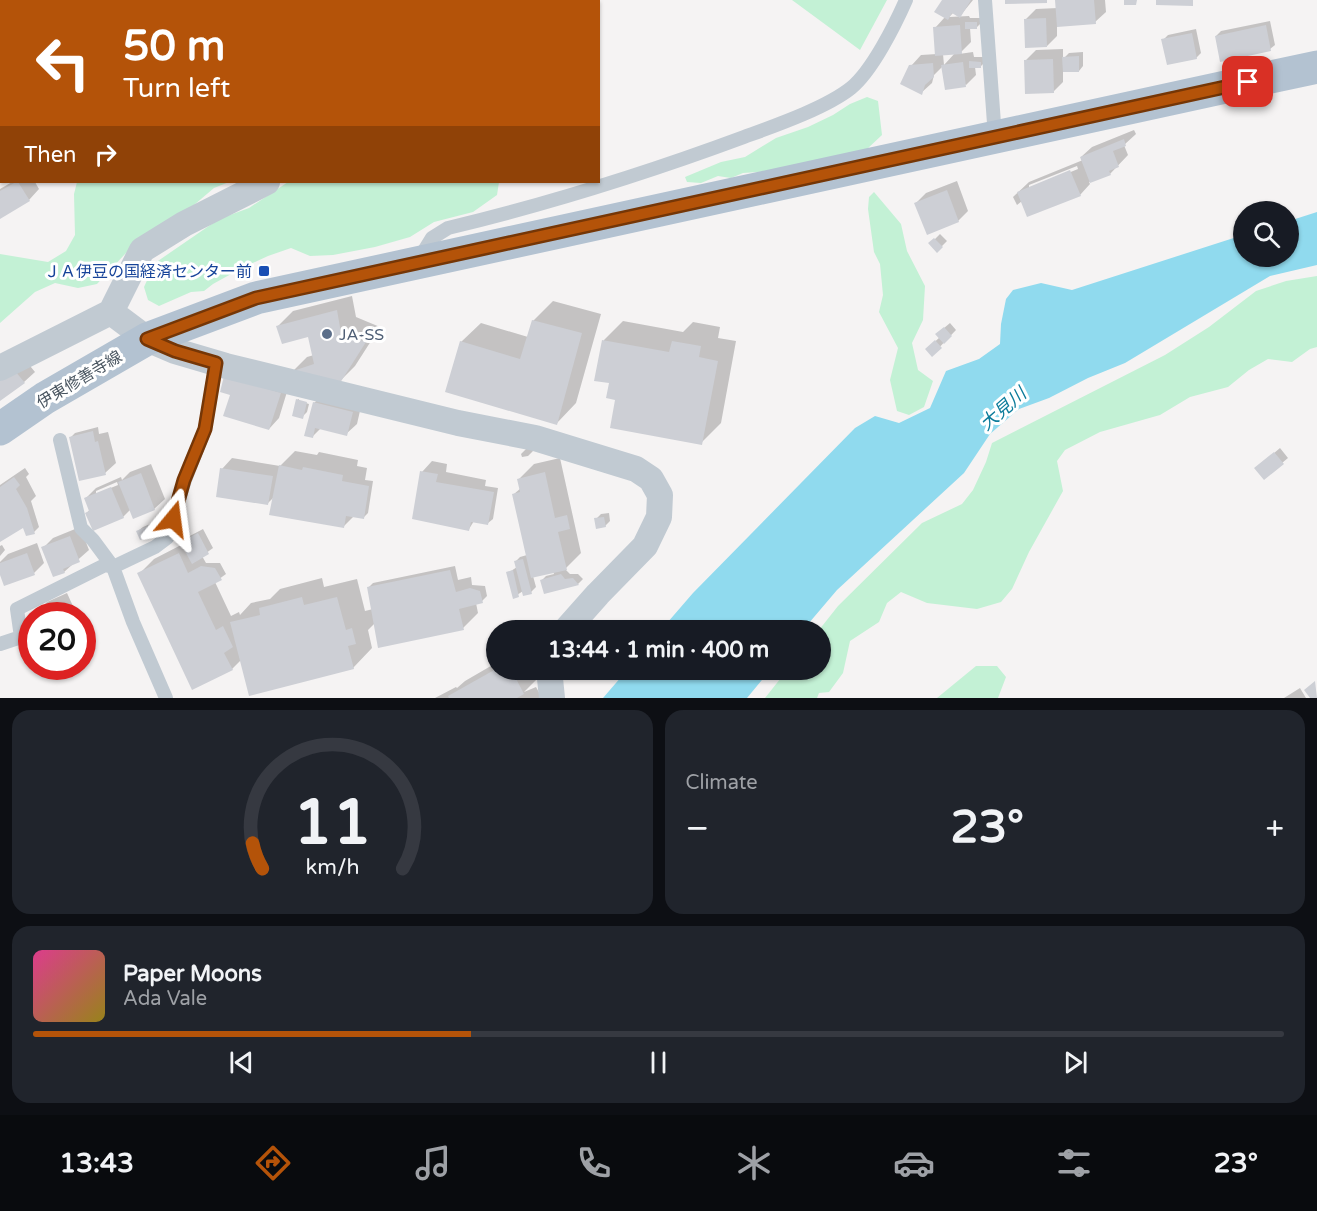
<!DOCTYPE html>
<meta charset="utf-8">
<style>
body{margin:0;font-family:"Varela Round","Noto Sans JP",sans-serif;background:#20242c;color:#f1f3f6;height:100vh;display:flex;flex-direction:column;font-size:22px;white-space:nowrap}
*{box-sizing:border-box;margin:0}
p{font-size:20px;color:#9ea1a6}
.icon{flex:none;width:33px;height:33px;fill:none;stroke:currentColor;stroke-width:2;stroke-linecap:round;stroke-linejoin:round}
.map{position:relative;height:698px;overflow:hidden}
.details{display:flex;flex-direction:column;gap:12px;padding:12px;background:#0d0f14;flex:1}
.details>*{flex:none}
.top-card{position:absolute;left:0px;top:0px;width:600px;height:183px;box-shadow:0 2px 4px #0004;background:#b45309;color:#fff;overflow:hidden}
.buttons{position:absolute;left:1233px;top:201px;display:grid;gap:12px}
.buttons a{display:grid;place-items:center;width:66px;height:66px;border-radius:50%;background:#171b24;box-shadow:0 2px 4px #0004;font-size:30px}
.speed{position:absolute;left:18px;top:602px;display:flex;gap:12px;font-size:30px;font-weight:700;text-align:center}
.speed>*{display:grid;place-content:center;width:78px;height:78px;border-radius:50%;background:#171b24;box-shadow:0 2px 4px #0004;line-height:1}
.speed .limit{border:9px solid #d22;background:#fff;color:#111}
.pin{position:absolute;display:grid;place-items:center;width:51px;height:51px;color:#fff;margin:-26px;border-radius:12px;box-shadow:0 3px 9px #0006}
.me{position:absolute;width:66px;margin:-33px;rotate:16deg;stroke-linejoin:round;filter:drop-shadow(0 0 4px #0008)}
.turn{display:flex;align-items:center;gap:21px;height:126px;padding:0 24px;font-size:27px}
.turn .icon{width:78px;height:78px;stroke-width:2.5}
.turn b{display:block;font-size:42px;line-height:51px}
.then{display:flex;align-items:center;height:57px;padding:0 24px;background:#0003;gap:12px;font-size:22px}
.big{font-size:45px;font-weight:800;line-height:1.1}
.details .widget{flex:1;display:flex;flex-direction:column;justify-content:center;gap:9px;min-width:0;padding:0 21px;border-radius:18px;background:#20242c}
.details .dial{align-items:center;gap:0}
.dial svg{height:156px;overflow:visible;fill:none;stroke:#363941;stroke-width:7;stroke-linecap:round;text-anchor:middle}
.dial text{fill:#f1f3f6;stroke:none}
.song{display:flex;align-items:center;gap:18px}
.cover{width:72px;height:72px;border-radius:9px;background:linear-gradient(135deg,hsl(330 70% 55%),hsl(50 70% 35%))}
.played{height:6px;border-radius:3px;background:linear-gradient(90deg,#b45309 35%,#363941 35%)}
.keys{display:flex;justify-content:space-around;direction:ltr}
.heat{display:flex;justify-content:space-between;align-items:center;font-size:33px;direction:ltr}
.details .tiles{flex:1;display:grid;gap:12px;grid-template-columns:1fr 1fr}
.widget:last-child{grid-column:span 2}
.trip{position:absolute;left:486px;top:620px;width:345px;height:60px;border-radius:30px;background:#171b24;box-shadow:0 2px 4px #0004;font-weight:800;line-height:60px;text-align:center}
.menu{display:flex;height:96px;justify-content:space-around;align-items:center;background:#090b0e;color:#9ea1a6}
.menu .icon{width:42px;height:42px}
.menu .on{color:#b45309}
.menu b{font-size:27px;color:#f1f3f6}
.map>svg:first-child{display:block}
.green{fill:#c3f1d5}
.water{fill:#90daee}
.shadow{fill:#0003;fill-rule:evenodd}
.building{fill:#cdcfd5}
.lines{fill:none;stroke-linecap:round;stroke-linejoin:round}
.lane{stroke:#c1cad2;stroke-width:14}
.street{stroke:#c1cad2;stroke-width:26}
.primary{stroke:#b3c2d1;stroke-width:33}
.route-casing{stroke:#753606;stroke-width:15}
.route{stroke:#b45309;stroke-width:10}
.transit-dot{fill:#1a4fb4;stroke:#fff;stroke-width:2}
.service-dot{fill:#5c6f8a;stroke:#fff;stroke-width:2}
.labels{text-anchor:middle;stroke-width:6;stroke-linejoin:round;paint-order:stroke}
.transit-label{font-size:16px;fill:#164399;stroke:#fff;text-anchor:end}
.service-label{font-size:16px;fill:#4e5e75;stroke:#fff;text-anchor:start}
.street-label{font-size:16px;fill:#4a5661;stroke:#fff}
.water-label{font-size:18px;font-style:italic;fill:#0c7c9b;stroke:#fff}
</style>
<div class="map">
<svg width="1317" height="698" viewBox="0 0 1317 698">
<rect width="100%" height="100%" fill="#f5f3f3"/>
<!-- green -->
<path class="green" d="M155,0H420L155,2Z
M792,0H887L860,50Z
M867,97L878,101L882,135L866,150L795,169L743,173L731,178L718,176L701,183L687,182L685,177L721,162L745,157L776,138L808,127L833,115L850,104Z
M77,182H229L214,188L194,205L140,238L97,284L78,288L55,283L35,292L0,323V254L48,262L66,251L75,235L74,194Z
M288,182H499L497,195L473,212L434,222L410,237L375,247L333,255L310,256L291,248L268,256L242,268L213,284L204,291L191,292L159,306L148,300L144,287L155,263L219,219L249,208Z
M874,192L901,224L907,251L925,286L923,320L912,343L918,370L933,381L924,407L909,415L897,411L890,380L898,348L879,312L883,295L880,264L874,252L868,209L869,197Z
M1317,276V347L1310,349L1292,362L1268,359L1249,370L1228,387L1190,397L1160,415L1100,432L1065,450L1057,461L1063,491L1029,552L1012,589L1001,602L977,609L927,603L901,592L887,603L879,622L850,641L843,673L829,692L819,693L817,698H765L788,669H820L819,630L838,606L922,523L962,504L973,490L986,462L992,443L1165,355L1209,327L1256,291L1286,281Z
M976,666H997L1006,677L998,698H937Z"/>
<!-- water -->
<path class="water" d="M1317,212V265L1270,276L1125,363L1088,378L1049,398L1019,409L990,434L964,473L837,590L803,630H661L693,593L855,428L875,416L899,423L930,408L946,371L979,359L1000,344L1001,324L1006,299L1013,290L1041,283L1072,290L1243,235L1244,256H1288L1289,221Z
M628,669H771L747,698H603Z"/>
<!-- shadow -->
<path class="shadow" d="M944,0H973L960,16L954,12L949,17L969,16L970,18H981V23L976,28H970L971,42L959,54L973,52L974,57H985V62L980,67H975L976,75L966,85L943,66L934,75L932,83L921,93L911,66L921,55L937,54L935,28L945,17ZM955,53L944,65L943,54Z
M1057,0H1105L1106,12L1095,22L1057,25V36L1047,46L1026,19L1036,9L1058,8Z
M1270,21L1275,45L1270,49L1216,36L1221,31Z
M1196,29L1201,53L1196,58L1163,40L1168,35Z
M1063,49V59L1069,53L1083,52V66L1079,71H1063V82L1053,92L1026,60L1036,50Z
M1134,130L1136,134L1124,145L1128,155L1110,174L1089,182L1090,184L1080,195L1022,201L1017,205L1013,197L1029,182L1083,160L1081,157L1092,147ZM1077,166L1078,169L1029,189V185Z
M957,181L968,211L958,221L916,203L926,193Z
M12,182H35L39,189L29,200L0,217V189Z
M940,234L947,241L937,251L931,243Z
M352,296L356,317L380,327L355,366L340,381L293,371L307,357L314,355L309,335L278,326L293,311Z
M553,301L601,314L576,403L557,423L461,342L481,323L528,337L533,321Z
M623,321L683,332L693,322L720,327L718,338L736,341L721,423L701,443L611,382L596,380L604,340Z
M950,323L956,330L932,355L927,349L940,337L937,334Z
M26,361L35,372L24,382L0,399V373Z
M290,382L279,418L269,429L232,394Z
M325,393L362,402L357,424L346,434L321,428L312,437L314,403Z
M299,399V401L309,404L307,412L302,417L297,400Z
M98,427L99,434L108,432L116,463L105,473L70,438L75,433Z
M533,448V451L528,456L522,457L521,454L526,449Z
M1280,448L1288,458L1264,478L1261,464Z
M295,451L317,455L319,452L358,460L357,466L367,468L365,480L373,481L368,513L363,518L354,516L343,527L274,497L268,503L222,469L232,458L280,466Z
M560,458L581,553L565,569L570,574H578L583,579L578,584L545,592L541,581L546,576L554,574L553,571L533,576L536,587L531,592L523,591L514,597L508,573L517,567L515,562L520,557L527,555L514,494L521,488L519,479L534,464Z
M432,461L447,464L446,472L486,480L485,486L498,488L493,519L488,523L474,521L469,529L422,472Z
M151,464L165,499L154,509H131L123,517L87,513L90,509L86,498L96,488L121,477L122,480L130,472ZM117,482L118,485L96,494V491Z
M25,468L29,474L26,477L36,496L31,501L39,527L34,532L24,526L0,540V485Z
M609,513L610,521L605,526L596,519L601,514Z
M160,520L163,527L158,531H138L143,527Z
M80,527L89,550L64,572L43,548L53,538Z
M203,529L213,548L202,556L206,563H220L226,574L215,582L231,616L239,612L240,615L251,603L270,599L280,589L322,578L324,587L357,579L365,611L373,609L369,587L373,583L455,566L458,580L471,577L472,585L485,586L487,596L482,601L476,603L478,613L463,628L375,623L368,630L372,648L353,668L241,660L232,669L139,574L154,559L183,544L182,543L186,538Z
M37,543L44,563L34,573L0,570V562L8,554Z
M2,545L5,550L0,556V546Z
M67,593L77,615H38L37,613L47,602Z
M496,663V669H534L539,677L524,692L536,687L542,698H435L456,687L457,688L465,681Z
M1300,688L1306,698H1284Z"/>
<!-- building -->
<path class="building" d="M942,0H971L960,18L952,13L948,20L934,12Z
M1005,0H1047V3L1005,4Z
M1055,0H1094L1096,24L1057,27Z
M1124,0H1137L1136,5H1124Z
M1156,0H1193V6L1156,5Z
M1046,18L1047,47L1025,48L1024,19Z
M965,22H977V29H965Z
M960,25L962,54L935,56L933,27Z
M1266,25L1271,51L1220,62L1215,36Z
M1192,33L1197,59L1167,65L1161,39Z
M1079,56V72H1063L1062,57Z
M1053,59L1054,93L1025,94L1024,60Z
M969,61L981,62V68H969Z
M963,62L966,87L945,90L941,65Z
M933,63L934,77L925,85L922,95L900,84L909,65Z
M1124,139L1126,146L1113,151L1119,167L1109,171L1111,175L1090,183L1080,157Z
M1070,170L1081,196L1027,217L1017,192Z
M16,182H18L30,201L0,219V191Z
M947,190L959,222L927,235L914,203Z
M934,238L943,247L937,253L928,243Z
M337,310L341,333L366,342L340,383L290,372L314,364L308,337L282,344L276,326Z
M532,320L582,333L557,425L445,392L460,341L520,359Z
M944,327L952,336L944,344L935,334Z
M602,340L669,352L672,341L701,346L699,357L718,361L702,445L610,428L615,400L606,398L609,383L594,381Z
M935,340L942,348L932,357L925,349Z
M15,371L25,383L0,401V377Z
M224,376L281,393L269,430L223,416L230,395L220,392Z
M296,399L307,402L303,419L292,416Z
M313,402L353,412L347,436L315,428L313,438L304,436Z
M93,431L95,442L98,441L106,475L79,481L69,437Z
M1274,452L1284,464L1264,480L1254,468Z
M279,465L302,470L303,467L343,475L342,481L369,486L364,519L346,516L344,528L269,515Z
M220,468L273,476L268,505L216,497Z
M420,471L438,474L436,482L494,492L488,525L471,522L469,531L412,519Z
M545,472L555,518L567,515L570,529L558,532L567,570L531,578L512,494L520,492L517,479Z
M141,473L155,510L133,519L118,482Z
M14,477L20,485L16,489L27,508L35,534L26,536L23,528L0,542V487Z
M111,487L124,518L93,531L85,513L89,511L84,498Z
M604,517L606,527L596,529L594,518Z
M155,523L159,533L140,540L136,531Z
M198,533L209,554L192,564L180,542Z
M70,536L80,562L63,569L65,573L53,577L41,547Z
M27,553L35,575L4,586L0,575V563Z
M179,553L188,573L201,566L215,568L222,580L198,592L216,630L223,626L233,647L224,653L233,670L192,690L137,573Z
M523,559L532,594L523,596L514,561Z
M450,570L456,592L470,588L480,591L483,603L459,609L464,630L378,648L367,587Z
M513,570L519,597L513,599L506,572Z
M561,574L565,579L573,578L579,585L544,594L540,580Z
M302,597L304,605L337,597L346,630L352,628L356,644L348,646L354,669L249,696L230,622L260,615L259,608Z
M56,602L62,615H37L35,612Z
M496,669H511L524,694L517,698H449L448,696Z
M1315,681L1317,698H1310L1304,690Z"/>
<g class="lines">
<!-- lane -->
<path class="lane" d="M985,0L995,137
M419,259L432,238L448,228C548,204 647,173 744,137C774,126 826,108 851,88C872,71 895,25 906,0
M60,440L81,528L93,540L113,567L133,622L166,698
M0,644L21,637L17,609L105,565L113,567L155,547L167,538L185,480L205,429L216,363"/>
<!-- street -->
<path class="street" d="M461,2L462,0
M520,2L521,0
M0,60L2,62
M111,312L142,250L184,224L267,182
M0,368L111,312L147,339L175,351L226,366L458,423L535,438L636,469L651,479L660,495L659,517L645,546L598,594L566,630
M549,669L552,698"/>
<!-- primary -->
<path class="primary" d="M0,429L45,398L147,339L256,298L1317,67"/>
</g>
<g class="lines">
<defs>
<path id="route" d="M173,519L184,480L205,429L216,363L175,351L147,339L256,298L1248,82"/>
</defs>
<!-- route casing -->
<use href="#route" class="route-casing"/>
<!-- route -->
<use href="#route" class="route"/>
</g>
<!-- markers -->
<rect class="transit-dot" x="258" y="265" width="12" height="12" rx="3"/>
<circle class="service-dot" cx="327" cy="334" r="6"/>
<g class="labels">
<!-- transit labels -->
<g class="transit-label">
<text x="252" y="277">ＪＡ伊豆の国経済センター前</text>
</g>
<!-- service labels -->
<g class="service-label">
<text x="339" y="340">JA-SS</text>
</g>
<!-- street labels -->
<g class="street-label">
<text transform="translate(79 379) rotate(-31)" y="6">伊東修善寺線</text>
</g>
<!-- water labels -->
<g class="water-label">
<text transform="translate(1003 409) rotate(-41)" y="6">大見川</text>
</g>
</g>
</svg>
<div class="buttons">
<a><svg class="icon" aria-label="search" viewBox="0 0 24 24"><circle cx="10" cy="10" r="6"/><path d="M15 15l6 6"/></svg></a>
</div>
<div class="speed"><div class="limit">20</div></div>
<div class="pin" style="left:1248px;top:82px;background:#d93025"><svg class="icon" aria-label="arrive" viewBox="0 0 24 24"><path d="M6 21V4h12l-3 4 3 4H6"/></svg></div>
<svg class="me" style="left:173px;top:519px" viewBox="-20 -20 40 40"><path d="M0-17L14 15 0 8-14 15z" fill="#b45309" stroke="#fff" stroke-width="4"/></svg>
<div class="trip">13:44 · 1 min · 400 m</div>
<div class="top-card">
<div class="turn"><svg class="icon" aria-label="left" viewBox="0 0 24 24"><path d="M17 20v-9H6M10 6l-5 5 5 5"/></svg><div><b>50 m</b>Turn left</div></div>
<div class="then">Then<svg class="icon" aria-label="right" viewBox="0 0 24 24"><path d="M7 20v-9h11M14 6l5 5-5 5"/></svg></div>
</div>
</div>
<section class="details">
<div class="tiles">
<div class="widget dial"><svg viewBox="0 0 100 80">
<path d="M14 69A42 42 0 1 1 86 69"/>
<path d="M14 69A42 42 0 0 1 9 56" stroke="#b45309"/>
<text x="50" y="56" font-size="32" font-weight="700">11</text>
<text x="50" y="72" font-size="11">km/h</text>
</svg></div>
<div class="widget"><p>Climate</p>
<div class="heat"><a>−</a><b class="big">23°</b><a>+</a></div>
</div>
<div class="widget">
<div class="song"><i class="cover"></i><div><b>Paper Moons</b><p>Ada Vale</p></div></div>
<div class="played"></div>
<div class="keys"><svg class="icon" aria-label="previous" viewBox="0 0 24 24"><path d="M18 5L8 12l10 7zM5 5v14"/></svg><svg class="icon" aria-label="pause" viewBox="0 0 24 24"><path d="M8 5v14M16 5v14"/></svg><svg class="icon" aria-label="next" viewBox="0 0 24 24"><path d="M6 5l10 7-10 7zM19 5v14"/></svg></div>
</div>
</div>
</section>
<nav class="menu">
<b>13:43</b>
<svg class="icon on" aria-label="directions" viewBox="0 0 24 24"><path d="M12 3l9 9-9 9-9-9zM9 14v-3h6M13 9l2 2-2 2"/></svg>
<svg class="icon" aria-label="music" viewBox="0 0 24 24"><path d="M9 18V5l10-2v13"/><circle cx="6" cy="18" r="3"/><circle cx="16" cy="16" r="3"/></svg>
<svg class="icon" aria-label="phone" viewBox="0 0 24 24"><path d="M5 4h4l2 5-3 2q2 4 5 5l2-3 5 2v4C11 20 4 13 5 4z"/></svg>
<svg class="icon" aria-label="climate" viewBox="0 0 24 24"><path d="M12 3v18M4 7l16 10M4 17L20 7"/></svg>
<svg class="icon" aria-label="car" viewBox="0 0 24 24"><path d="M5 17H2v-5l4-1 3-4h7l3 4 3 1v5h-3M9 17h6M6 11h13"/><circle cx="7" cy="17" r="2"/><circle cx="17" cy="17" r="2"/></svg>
<svg class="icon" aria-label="filters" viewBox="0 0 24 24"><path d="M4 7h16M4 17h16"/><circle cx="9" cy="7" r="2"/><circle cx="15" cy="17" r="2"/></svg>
<b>23°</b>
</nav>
